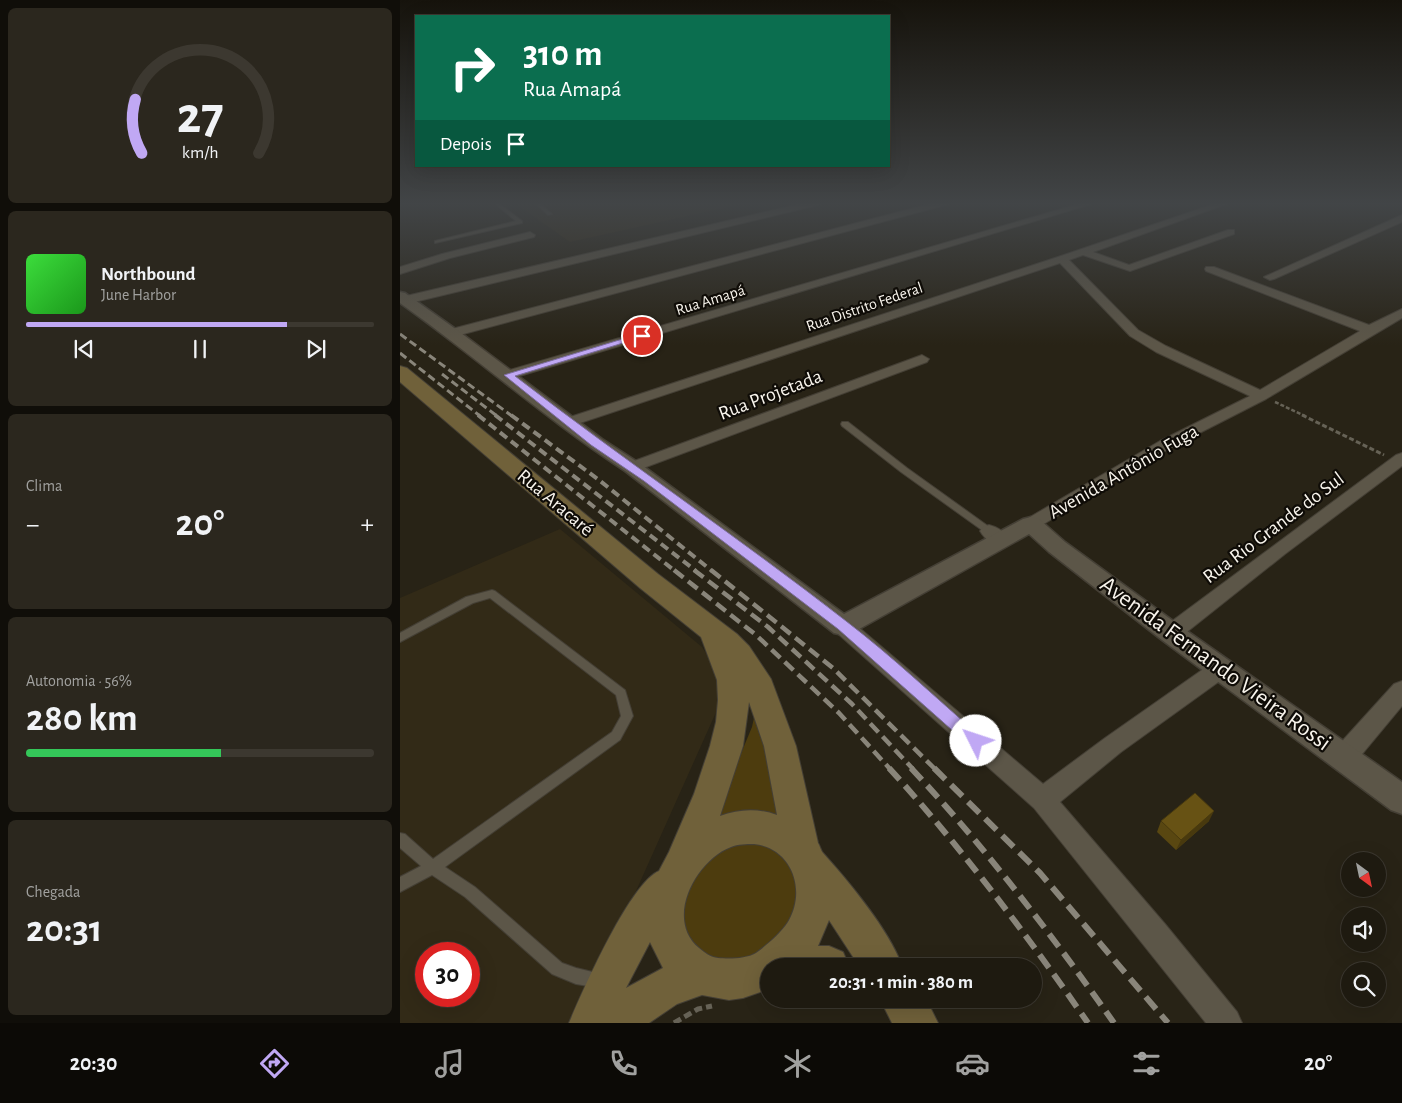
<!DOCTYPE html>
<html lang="pt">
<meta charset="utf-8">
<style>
body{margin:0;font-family:"Alegreya Sans",sans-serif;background:#2b271e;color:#f1f3f6;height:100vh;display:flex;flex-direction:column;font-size:19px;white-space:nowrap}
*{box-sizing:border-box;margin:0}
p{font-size:16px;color:#a1a19f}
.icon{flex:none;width:28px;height:28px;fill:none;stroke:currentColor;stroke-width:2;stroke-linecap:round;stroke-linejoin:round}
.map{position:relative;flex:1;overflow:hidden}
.details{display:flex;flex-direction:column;gap:8px;padding:8px;background:#100e09;width:400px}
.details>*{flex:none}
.banner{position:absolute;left:15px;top:15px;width:475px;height:152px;border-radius:0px;box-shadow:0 5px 20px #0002,0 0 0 1px #3c3830;background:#0b6e4f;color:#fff;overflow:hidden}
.needle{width:32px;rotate:147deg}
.controls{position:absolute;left:941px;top:852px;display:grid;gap:10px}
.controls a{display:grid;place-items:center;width:45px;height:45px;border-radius:50%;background:#1e1a10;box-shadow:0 5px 20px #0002,0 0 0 1px #3c3830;font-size:25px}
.speed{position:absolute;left:15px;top:942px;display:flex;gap:10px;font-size:25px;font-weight:700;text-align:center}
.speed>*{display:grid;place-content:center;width:65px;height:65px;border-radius:50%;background:#1e1a10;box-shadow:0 5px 20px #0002,0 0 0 1px #3c3830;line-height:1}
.speed .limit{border:8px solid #d22;background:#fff;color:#111}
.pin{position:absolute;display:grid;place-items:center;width:42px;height:42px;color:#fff;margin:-21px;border:2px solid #fff;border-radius:50%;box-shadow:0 1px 5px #0007}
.me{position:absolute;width:55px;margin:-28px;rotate:311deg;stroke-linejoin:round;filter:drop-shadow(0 0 4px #0008)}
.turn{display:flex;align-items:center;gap:18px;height:105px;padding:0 25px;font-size:22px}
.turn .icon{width:65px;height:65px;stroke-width:2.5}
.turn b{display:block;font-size:35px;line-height:42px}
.then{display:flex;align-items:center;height:48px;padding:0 25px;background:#0003;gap:10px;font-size:19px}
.big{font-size:38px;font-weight:700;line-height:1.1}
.details .widget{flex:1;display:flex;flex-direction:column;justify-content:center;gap:8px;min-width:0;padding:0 18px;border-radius:8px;background:#2b271e}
.details .dial{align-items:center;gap:0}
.dial svg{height:130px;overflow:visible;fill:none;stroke:#3c3830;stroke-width:7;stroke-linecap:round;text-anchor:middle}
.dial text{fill:#f1f3f6;stroke:none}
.song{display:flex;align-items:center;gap:15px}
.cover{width:60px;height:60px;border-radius:8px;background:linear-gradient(135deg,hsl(120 70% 55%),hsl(120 70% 35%))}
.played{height:5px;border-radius:2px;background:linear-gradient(90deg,#c0a8f4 75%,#3c3830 75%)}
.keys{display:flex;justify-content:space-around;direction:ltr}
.heat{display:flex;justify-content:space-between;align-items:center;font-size:28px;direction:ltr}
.charge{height:8px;border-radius:4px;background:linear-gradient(90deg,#34c759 56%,#3c3830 0)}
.trip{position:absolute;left:360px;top:958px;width:282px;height:50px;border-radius:25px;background:#1e1a10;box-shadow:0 5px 20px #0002,0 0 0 1px #3c3830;font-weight:700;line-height:50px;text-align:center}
.tabs{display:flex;height:80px;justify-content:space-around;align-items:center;background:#0c0a06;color:#a1a19f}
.tabs .icon{width:35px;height:35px}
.tabs .selected{color:#c0a8f4}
.tabs b{font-size:22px;color:#f1f3f6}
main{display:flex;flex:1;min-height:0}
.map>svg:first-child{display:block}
.built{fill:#322a17;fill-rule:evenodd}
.green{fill:#4d3c0e}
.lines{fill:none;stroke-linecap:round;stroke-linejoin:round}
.service-casing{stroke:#443f35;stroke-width:2}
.minor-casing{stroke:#443f35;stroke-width:2}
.tertiary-casing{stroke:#443f35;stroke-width:3}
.secondary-casing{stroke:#443f35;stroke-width:2}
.path-far2{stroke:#666256;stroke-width:2.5;stroke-dasharray:4 2;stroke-linecap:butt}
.path-far1{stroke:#666256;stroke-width:3;stroke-dasharray:5 2.5;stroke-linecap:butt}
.path{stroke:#666256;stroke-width:5;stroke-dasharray:8 4;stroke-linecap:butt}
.service{fill:#5c5648;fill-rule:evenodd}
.minor{fill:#5c5648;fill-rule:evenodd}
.tertiary{fill:#5c5648;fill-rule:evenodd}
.secondary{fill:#70613a;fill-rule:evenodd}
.rail-far3{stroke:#89857a;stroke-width:3;stroke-dasharray:8 4;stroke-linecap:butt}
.rail-far2{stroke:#89857a;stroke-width:4;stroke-dasharray:9 5;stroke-linecap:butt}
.rail-far1{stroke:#89857a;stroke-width:4.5;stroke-dasharray:12 6;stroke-linecap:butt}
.rail{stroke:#89857a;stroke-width:6;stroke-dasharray:16 8;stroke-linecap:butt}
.wall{fill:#594711}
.shaded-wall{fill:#48390e}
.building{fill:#675214;stroke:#48390e}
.route{fill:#c0a8f4;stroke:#7d6d9f}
.labels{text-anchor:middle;stroke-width:4.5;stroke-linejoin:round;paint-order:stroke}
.far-street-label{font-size:16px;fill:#f8f4ec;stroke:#0f0c07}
.street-label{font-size:20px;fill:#f8f4ec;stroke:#0f0c07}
.near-street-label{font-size:24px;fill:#f8f4ec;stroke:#0f0c07}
</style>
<main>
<section class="details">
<div class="widget dial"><svg viewBox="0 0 100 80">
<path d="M14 69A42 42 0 1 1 86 69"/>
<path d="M14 69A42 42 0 0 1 10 36" stroke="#c0a8f4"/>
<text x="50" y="56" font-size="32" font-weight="700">27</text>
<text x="50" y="72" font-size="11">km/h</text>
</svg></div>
<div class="widget">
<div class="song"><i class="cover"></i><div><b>Northbound</b><p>June Harbor</p></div></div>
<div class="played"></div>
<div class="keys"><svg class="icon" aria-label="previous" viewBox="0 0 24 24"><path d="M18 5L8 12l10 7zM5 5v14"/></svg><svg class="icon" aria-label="pause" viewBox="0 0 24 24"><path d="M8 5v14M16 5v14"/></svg><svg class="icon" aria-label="next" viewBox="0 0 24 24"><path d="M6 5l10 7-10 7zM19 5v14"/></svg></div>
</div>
<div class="widget"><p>Clima</p>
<div class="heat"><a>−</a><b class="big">20°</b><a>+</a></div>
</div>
<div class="widget"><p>Autonomia · 56%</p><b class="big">280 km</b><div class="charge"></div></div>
<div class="widget"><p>Chegada</p><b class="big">20:31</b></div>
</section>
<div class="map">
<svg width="1002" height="1023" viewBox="0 0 1002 1023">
<rect width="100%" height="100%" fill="#282316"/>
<!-- built -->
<path class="built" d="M113,202H351L170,242Z
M160,529L302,647L317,670V710L177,1023H0V598ZM26,954H69V996H26Z"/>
<!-- green -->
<path class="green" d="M356,708L382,821L310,828L352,727Z
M354,840L386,854L401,888L391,928L358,959L315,964L284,940L279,900L316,849Z"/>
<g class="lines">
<defs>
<path id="service" d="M93,202H97L122,221V223L35,243V241L116,221Z
M134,202H138L152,214L148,215Z
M442,422H448L507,468L592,529L594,531L592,533H586L501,472L442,426L441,424Z
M92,590L95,591L225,690L233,716L220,740L45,867L75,887L162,963L176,968L205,975L208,980L205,985L200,988L176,984L152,974L65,897L32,875L0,892V877L21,866L0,848V833L5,834L33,859L212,732L221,716L216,695L90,598L73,603L0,642V633L66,597Z"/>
<path id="minor" d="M408,202H423L418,205L6,304L0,300L6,296Z
M537,202H551L549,204L56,336L52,337L46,333L48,330Z
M685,202H698L113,378L108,379L101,375L103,372Z
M820,202H832L693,252L729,265L828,230H834V234L730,271L683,255L669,260L738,330L766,346L860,390L960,331L806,271L805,269L806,267H814L969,325L1002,309V318L866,399L772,447L637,528L631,530L625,528L622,524L625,520L760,441L850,396L756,352L730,336L660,263L174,425H164L161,422L164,419L658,257Z
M1002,215V222L874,279L870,280L864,277Z
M130,232L135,235L134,237L50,258L0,274V267L42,254Z
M522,355L529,359L527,362L238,470H226L224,467L226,464Z
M1002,453V466L885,554L778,639L771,641L764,639L761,633L764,627L996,455Z
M589,525C598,527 606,533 611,541L608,545C597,549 586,541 580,531L583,527Z
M443,618L450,620L643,784L705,738L812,663L820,660L828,663L831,669L828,675L721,752L660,802L765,924L837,1012L842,1023H806L634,808L436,632L433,626L436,620Z
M1002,681V706L953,765L944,768L935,765L932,757L935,749L994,684Z"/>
<path id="tertiary" d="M0,292L5,293L57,330L202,439L239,463L444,614L623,519L631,517L639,519L665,542L780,626L1002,782V814L991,810L762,640L649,552L629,534L452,633L443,635L434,633L225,471C147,420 76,357 0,303Z"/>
<path id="secondary" d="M0,366L7,368L258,574L337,634L349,646L371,679L396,746L418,843C420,846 421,851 423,853C449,882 489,930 502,966H459L429,920L418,946H429L443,952L449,966H369V989L343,998L329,1000L302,995L277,1004L249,1023H169C182,992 230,883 259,871L269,852L294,794L310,746L316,722L318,700L317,680L301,637L240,588L0,382ZM349,702L364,746L377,815C358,808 339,809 320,816L343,746ZM354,844C392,848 407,890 388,922C380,934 367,945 356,953C346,959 329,959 318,958C310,957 305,953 299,948C264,919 296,860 331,847C338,844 346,844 354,844ZM250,942L263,968L226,988Z
M480,999H526L538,1023H492Z"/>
</defs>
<!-- service casing -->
<use href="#service" class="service-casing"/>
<!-- minor casing -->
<use href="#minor" class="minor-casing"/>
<!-- tertiary casing -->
<use href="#tertiary" class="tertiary-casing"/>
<!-- secondary casing -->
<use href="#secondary" class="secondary-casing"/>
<!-- path-far2 -->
<path class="path-far2" d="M875,402L905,416"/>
<!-- path-far1 -->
<path class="path-far1" d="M902,415L984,455"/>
<!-- path -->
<path class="path" d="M274,1023L298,1009L312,1006"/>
<!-- service -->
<use href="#service" class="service"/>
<!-- minor -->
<use href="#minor" class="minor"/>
<!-- tertiary -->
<use href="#tertiary" class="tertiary"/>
<!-- secondary -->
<use href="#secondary" class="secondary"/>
<!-- rail-far3 -->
<path class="rail-far3" d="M0,334L112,416
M0,353L80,416
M42,374L97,416"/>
<!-- rail-far2 -->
<path class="rail-far2" d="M78,415L275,571
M95,415L296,571
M111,415L199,480L312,571"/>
<!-- rail-far1 -->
<path class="rail-far1" d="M274,570L356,635L439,713L490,769
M294,570L368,627L452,704L513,769
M311,570L433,668L535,769"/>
<!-- rail -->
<path class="rail" d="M489,768C561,847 627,935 688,1023
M511,768C585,847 652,935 714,1023
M534,768L640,873L768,1023"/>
</g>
<!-- wall -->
<path class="wall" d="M761,821H809L776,850L757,832Z"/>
<!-- shaded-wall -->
<path class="shaded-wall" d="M814,811L809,821L776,850L781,840Z"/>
<!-- building -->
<path class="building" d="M795,793L814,811L781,840L761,821Z"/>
<!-- sky -->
<linearGradient id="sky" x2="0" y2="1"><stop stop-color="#16130c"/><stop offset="0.59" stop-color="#424547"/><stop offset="1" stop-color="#424547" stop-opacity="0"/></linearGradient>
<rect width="1002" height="345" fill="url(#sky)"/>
<!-- route -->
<path class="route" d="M239,334L246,336L115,376C224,460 338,537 446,621C493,657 536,698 581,737L584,741L581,746L576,748L570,746L438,629L244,481L191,445L104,375Z"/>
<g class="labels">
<!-- far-street labels -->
<g class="far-street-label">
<text transform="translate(310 299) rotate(-17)" y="6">Rua Amapá</text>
<text transform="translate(464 306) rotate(-19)" y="6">Rua Distrito Federal</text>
</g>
<!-- street labels -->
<g class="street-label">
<text transform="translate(370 394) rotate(-21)" y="7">Rua Projetada</text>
<text transform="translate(723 471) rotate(-30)" y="7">Avenida Antônio Fuga</text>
<text transform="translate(156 502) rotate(40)" y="7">Rua Aracaré</text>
<text transform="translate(873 527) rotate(-37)" y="7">Rua Rio Grande do Sul</text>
</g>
<!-- near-street labels -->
<g class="near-street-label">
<text transform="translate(816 663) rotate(36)" y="8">Avenida Fernando Vieira Rossi</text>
</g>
</g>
</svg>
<div class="controls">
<a><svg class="needle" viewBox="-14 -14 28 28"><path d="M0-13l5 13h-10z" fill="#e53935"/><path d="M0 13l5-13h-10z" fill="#a1a19f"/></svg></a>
<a><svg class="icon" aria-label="sound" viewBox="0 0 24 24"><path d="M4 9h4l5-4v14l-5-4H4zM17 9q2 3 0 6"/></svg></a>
<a><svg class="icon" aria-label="search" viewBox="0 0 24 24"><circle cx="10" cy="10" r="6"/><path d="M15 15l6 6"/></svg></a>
</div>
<div class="speed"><div class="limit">30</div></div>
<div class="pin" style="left:242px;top:336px;background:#d93025"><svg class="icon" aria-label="arrive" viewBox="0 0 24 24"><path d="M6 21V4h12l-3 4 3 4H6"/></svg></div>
<svg class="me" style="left:576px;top:741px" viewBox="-20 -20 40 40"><circle r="19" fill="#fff"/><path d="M0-13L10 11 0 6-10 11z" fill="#c0a8f4"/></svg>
<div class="trip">20:31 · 1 min · 380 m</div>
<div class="banner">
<div class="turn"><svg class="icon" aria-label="right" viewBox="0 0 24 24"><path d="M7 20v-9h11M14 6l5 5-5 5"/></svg><div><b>310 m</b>Rua Amapá</div></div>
<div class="then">Depois<svg class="icon" aria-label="arrive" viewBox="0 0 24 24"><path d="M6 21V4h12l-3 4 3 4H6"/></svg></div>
</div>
</div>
</main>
<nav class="tabs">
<b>20:30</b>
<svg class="icon selected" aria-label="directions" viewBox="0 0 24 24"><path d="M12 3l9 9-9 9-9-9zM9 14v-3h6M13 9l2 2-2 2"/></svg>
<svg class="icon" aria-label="music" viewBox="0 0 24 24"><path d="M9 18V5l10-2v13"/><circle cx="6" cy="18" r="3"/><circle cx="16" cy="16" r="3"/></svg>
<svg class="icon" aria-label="phone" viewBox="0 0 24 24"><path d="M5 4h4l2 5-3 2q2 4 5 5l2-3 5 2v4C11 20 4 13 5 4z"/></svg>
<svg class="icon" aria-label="climate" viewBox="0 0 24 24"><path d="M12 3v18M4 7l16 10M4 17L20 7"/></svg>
<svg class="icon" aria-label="car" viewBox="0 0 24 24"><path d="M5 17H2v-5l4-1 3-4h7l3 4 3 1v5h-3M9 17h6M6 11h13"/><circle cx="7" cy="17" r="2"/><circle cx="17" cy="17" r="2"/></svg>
<svg class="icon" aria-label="filters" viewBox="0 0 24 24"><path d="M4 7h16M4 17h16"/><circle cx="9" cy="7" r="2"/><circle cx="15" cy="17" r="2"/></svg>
<b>20°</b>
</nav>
